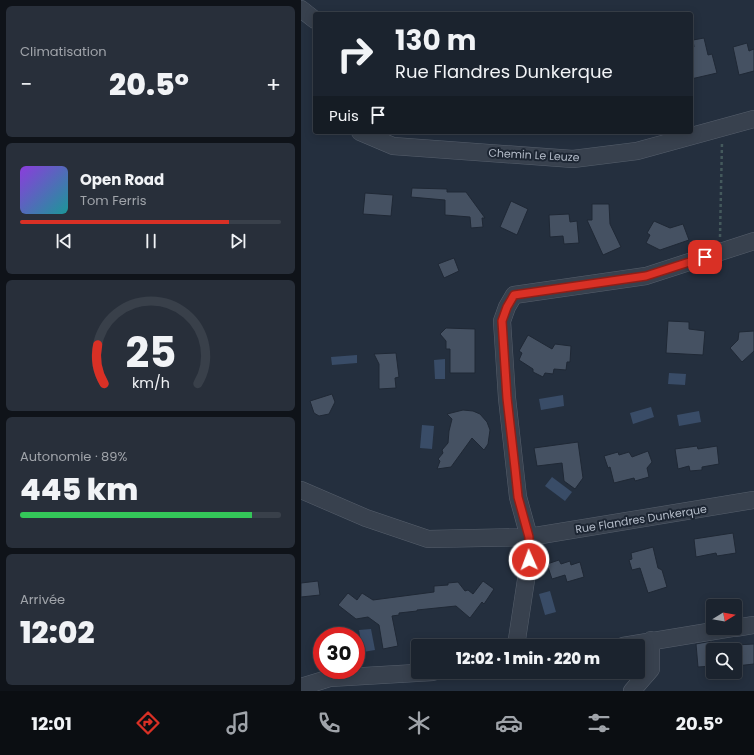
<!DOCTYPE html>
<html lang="fr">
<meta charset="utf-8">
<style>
body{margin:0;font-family:Poppins,sans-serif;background:#282f3a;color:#f1f3f6;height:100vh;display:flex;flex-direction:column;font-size:15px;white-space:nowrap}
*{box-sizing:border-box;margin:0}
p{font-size:13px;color:#a0a4aa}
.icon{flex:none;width:22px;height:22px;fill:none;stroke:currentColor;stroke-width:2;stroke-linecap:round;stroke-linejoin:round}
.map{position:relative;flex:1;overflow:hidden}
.sheet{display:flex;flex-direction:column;gap:6px;padding:6px;background:#0f1319;width:301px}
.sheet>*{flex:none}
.top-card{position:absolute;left:12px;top:12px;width:380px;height:122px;border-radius:4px;box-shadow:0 2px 10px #0003,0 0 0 1px #39404a;background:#1b232e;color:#f1f3f6;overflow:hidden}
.needle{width:26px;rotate:79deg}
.controls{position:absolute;left:405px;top:599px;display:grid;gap:8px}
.controls a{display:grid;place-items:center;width:36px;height:36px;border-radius:4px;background:#1b232e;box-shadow:0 2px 10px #0003,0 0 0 1px #39404a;font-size:20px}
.speed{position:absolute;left:12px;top:627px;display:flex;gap:8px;font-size:20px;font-weight:700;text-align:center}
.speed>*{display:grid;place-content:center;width:52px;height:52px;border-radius:50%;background:#1b232e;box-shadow:0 2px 10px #0003,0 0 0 1px #39404a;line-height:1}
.speed .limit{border:6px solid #d22;background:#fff;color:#111}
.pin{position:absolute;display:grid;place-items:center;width:34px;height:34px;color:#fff;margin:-17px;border-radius:8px;box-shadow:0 2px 6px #0006}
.me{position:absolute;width:44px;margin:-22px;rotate:358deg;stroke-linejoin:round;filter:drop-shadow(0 0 3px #0008)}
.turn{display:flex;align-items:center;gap:14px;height:84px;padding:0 16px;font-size:18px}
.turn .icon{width:52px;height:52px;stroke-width:2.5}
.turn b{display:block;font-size:28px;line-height:34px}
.then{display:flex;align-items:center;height:38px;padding:0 16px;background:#0003;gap:8px;font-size:15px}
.big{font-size:30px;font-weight:800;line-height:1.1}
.sheet .card{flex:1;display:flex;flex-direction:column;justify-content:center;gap:6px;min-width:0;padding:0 14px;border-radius:6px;background:#282f3a}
.sheet .dial{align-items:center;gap:0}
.dial svg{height:104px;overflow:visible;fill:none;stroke:#39404a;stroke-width:7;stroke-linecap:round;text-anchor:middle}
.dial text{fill:#f1f3f6;stroke:none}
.song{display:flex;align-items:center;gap:12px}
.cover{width:48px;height:48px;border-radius:6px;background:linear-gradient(135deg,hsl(270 70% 55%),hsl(180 70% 35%))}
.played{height:4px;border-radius:2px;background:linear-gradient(90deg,#d93025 80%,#39404a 80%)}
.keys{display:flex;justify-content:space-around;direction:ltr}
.heat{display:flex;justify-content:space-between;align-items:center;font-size:22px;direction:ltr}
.charge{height:6px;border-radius:3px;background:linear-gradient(90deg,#34c759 89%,#39404a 0)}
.trip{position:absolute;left:110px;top:639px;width:234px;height:40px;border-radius:4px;background:#1b232e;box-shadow:0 2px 10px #0003,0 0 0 1px #39404a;font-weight:800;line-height:40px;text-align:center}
.tabs{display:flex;height:64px;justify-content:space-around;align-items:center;background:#0b0e12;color:#a0a4aa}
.tabs .icon{width:28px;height:28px}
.tabs .on{color:#d93025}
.tabs b{font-size:18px;color:#f1f3f6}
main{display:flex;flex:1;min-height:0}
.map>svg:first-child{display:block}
.water{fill:#394c67}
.building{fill:#455162;stroke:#1f2835}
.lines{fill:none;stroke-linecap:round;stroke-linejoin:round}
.minor-casing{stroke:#565f6c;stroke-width:18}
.path{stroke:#44595c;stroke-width:2.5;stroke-dasharray:3 3;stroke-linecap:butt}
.minor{stroke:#38414e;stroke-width:17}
.route-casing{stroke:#8d1f18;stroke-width:10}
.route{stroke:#d93025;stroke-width:7}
.labels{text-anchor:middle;stroke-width:4;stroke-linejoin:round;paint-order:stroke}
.street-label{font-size:11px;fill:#b4bcc9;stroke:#1d2633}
</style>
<main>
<section class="sheet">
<div class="card"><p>Climatisation</p>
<div class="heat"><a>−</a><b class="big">20.5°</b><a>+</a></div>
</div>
<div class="card">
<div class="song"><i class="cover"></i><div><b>Open Road</b><p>Tom Ferris</p></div></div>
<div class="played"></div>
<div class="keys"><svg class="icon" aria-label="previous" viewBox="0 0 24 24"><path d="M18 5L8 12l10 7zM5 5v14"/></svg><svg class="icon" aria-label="pause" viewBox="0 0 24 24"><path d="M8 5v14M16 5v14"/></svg><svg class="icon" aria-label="next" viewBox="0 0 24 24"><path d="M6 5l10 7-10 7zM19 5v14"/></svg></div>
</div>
<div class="card dial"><svg viewBox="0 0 100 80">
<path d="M14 69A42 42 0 1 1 86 69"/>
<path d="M14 69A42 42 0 0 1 9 39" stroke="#d93025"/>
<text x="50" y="56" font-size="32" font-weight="700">25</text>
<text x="50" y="72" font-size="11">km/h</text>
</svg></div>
<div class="card"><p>Autonomie · 89%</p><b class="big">445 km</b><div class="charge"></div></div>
<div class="card"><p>Arrivée</p><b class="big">12:02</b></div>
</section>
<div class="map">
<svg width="453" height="691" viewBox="0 0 453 691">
<rect width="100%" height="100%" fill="#242f3e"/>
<!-- water -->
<path class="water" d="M56,355V363L31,365L30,357Z
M144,359V379H134L133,360Z
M368,373L385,374L384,385L367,384Z
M262,395L263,406L240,410L238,399Z
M350,407L353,417L332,424L329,413Z
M398,411L400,422L378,426L376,415Z
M121,425L133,426L131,449L119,448Z
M251,477L271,492L264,501L244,486Z
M249,591L255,612L244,615L238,594Z
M70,629L74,650L62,652L58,630Z"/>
<!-- building -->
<path class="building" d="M403,38L407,55L411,54L416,73L390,79V48L393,47L392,40Z
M446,43L448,51L453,49V71L438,75L432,47Z
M111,188L146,189V192H165L184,218H181L182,227L170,228L169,217L144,215V200L110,197Z
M64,193L92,195L90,216L62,214Z
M210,201L227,209L216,235L199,227Z
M291,204H308L309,224L320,247L302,255L286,220H291Z
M268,214L269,222L276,221L278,243L263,244L262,236L249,237L248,215Z
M353,221L369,228L382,224L388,240L359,250L345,243L349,235L346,233Z
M153,258L158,271L143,278L137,264Z
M367,321L388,322V329L404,331L402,355L365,353Z
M145,328L174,329V373H149V349H145V341L139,334Z
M453,331V351L441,362L429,348L437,340L438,332Z
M227,335L251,349L254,344L270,346L269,362H266L265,370L253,369L252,374L244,373L242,377L232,372V369L218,360L221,353L218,351Z
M95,353L98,377L94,378L95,388L78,389V364L73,354Z
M31,394L34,402L28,414L18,416L13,413L9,401Z
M162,410L172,411L179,414L186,422L189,430L187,444L183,450L171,438L150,467L136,469L139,461L137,459L142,453L141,450L147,443L148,431L151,419L146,414Z
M277,442L282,478L274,489L263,481L261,463L236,466L233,448Z
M396,446L397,449L416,446L418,464L401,467V470L389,471L388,466L377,469L374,449Z
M347,451L351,462L346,468L348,477L334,481L333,478L313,483L309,467L307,468L303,456L317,452L318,455L328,452L331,457Z
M432,533L435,553L416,556L415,553L395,557L393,539Z
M352,547L357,568L361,570L366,587L347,593L339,568L331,570L328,560L331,559L330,553Z
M258,560L260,564L269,561L270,565L279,562L283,577L266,582L264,575L251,579L246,564Z
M17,581L19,595L0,597V583Z
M182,581L193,589L183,604L181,602L169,618L155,606L116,610V611L98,613V615L91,616L97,646L82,649L78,625L67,617L55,619L37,605L47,593L56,600L61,593L72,600L133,592V586L147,585V583L157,582L164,591L167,590L172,594Z
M411,641L412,666L397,667L395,644Z
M453,644V664L435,666L434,645Z"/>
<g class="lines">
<defs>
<path id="minor" d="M0,9L14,20
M59,132L92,146L272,159L336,151L453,119
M0,490L65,518L127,539L228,537L453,500
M434,628L453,625
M215,646L228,560V537L217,497L206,398L201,321L206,307L213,295L345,276L453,241
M322,646L431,628
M0,687L29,678L132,672
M331,691L350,669V640"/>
</defs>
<!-- minor casing -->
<use href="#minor" class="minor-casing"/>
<!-- path -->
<path class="path" d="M419,237L421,142"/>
<!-- minor -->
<use href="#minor" class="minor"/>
</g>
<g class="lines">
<defs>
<path id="route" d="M228,560V537L217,497L214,468L206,398L201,321L206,307L213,295L345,276L404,257"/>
</defs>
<!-- route casing -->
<use href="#route" class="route-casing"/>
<!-- route -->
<use href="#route" class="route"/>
</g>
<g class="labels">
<!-- street labels -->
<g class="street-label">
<text transform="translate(233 155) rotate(3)" y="4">Chemin Le Leuze</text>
<text transform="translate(340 519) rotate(-9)" y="4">Rue Flandres Dunkerque</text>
</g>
</g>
</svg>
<div class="controls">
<a><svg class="needle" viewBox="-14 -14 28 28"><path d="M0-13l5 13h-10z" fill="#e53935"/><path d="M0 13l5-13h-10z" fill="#a0a4aa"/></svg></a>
<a><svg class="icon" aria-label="search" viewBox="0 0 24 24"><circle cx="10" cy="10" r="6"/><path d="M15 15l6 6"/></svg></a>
</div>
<div class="speed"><div class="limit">30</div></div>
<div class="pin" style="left:404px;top:257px;background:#d93025"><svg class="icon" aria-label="arrive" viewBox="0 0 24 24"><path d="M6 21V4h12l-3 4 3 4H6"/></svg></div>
<svg class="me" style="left:228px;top:560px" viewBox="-20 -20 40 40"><circle r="17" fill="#d93025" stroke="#fff" stroke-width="3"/><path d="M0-11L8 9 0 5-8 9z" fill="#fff"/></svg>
<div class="trip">12:02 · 1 min · 220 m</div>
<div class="top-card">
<div class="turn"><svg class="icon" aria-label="right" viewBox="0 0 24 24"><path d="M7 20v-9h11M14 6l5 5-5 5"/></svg><div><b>130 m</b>Rue Flandres Dunkerque</div></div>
<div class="then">Puis<svg class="icon" aria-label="arrive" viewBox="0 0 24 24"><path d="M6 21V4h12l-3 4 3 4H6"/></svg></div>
</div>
</div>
</main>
<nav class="tabs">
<b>12:01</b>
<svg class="icon on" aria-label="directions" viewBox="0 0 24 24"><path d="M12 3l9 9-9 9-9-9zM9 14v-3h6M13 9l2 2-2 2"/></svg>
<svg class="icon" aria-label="music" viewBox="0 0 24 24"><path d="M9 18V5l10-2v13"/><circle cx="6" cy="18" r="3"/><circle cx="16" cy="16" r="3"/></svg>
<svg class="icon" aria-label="phone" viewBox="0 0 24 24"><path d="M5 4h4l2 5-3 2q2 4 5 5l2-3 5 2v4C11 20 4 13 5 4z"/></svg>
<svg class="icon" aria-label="climate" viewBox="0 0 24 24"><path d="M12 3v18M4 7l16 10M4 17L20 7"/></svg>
<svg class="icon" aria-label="car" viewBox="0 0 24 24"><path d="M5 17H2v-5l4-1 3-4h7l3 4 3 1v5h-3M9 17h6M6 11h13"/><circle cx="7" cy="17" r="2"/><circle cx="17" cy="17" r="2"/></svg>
<svg class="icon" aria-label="filters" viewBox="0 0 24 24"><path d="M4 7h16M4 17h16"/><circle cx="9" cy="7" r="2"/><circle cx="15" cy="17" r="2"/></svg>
<b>20.5°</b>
</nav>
